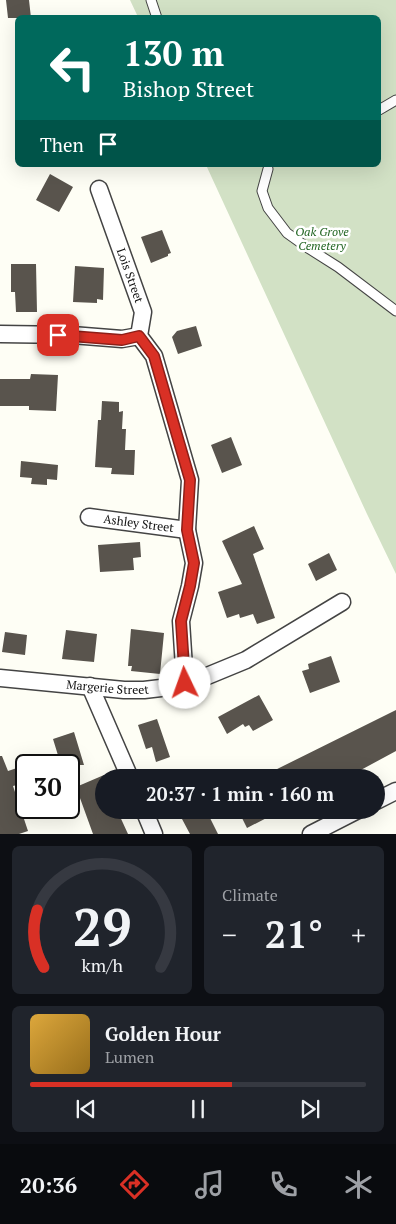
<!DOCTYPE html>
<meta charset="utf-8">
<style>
body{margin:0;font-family:"PT Serif",serif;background:#20242c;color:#f1f3f6;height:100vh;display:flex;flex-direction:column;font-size:19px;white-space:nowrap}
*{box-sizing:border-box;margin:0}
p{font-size:16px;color:#9ea1a6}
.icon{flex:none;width:28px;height:28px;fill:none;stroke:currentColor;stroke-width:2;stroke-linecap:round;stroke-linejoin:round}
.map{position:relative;height:834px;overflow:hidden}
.sheet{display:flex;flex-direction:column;gap:12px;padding:12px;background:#0d0f14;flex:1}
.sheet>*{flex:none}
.banner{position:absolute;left:15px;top:15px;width:366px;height:152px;border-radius:8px;box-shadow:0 5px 20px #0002;background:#00695c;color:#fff;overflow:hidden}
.speed{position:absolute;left:15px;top:754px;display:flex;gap:10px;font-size:25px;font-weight:700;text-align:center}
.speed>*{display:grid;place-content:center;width:65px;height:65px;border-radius:50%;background:#171b24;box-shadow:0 5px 20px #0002;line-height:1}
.speed .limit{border:2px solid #111;border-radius:8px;background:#fff;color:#111}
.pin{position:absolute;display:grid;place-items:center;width:42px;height:42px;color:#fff;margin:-21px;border-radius:10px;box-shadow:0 2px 8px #0006}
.me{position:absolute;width:55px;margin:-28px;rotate:357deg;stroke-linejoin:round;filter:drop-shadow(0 0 4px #0008)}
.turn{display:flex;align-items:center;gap:18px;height:105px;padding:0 25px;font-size:22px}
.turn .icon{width:65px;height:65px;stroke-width:2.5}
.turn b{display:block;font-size:35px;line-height:42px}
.then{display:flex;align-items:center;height:48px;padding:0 25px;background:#0003;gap:10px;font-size:19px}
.big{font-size:38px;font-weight:700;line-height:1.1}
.sheet .card{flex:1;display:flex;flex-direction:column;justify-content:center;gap:8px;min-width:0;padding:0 18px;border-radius:8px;background:#20242c}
.sheet .dial{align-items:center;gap:0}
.dial svg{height:130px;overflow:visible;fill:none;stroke:#363941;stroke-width:7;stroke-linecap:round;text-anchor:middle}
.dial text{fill:#f1f3f6;stroke:none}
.song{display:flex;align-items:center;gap:15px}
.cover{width:60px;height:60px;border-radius:8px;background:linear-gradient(135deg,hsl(40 70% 55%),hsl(40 70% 35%))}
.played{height:5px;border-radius:2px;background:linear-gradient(90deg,#d93025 60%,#363941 60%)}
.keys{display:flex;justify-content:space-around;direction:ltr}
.heat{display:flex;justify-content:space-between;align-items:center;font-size:28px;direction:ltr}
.sheet .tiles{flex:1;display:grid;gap:12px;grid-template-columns:1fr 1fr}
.card:last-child{grid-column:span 2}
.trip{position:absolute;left:95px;top:769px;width:290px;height:50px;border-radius:25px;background:#171b24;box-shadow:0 5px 20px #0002;font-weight:700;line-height:50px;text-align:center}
.tabs{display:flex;height:80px;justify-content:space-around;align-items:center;background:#090b0e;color:#9ea1a6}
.tabs .icon{width:35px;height:35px}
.tabs .on{color:#d93025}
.tabs b{font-size:22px;color:#f1f3f6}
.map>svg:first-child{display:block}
.cemetery{fill:#d2e1c5}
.building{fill:#59544d}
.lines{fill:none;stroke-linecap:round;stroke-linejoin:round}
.lane-casing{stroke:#444;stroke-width:11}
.street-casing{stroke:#444;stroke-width:19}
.lane{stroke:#fff;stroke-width:9}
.street{stroke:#fff;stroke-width:16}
.route-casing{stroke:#8d1f18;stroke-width:12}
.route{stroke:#d93025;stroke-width:9}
.labels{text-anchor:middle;stroke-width:5;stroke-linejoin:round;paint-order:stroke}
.park-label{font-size:12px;font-style:italic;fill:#236624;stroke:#fff}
.street-label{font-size:12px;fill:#111;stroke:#fff}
</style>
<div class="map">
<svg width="396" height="834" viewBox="0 0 396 834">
<rect width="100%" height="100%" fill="#fefef5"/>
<!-- cemetery -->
<path class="cemetery" d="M130,0H396V574L367,514L206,165H379V18L138,17Z"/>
<!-- building -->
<path class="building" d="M6,0H29L31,18H8Z
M50,174L73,187L59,212L36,200Z
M162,230L171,253L168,254V256L151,263L141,237Z
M11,264H36L37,312H16L15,292H11Z
M75,266L104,268L103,300L97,299V303L73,302Z
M196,326L202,346L178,354L172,337L177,331Z
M31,374L58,375L56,411L29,410V406H0V379H30Z
M102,401L119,402V412L123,411L122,429H126L125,450H135L134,475L111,474L112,468L95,467L98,420H101Z
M231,437L242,465L222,473L211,445Z
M21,461L58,465L57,480L47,479V485L31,484L32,478L20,477Z
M254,526L264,549L253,554L275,618L257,624L253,614L240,618L239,614L227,618L218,592L242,584L222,541Z
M140,542L141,557L133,558L134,570L100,572L98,545Z
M329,553L337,570L316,581L308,564Z
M131,629L164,633L160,674L131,671L132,666H128Z
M66,630L97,634L94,662L62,659Z
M5,632L27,635L25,655L2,652Z
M331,656L340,682L310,693L302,671L309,669L308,664Z
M259,695L273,720L253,731L249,725L245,727L243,724L227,734L218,717Z
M396,710V751L346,778H323L319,770L304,778H259Z
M157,719L170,757L156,762L152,747L146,749L138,725Z
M74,732L84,765H61L53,739Z
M0,756H2L8,771L20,767L25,783L13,786L28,831L19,834H0Z
M104,775V810H117L128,834H93L76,787Z
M200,810H206L218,834H190L182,819Z
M238,810H282L247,828Z"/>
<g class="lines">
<defs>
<path id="lane" d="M151,0L157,18
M379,110L396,100
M268,169L262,191L268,208L287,233L308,248L338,267L396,311"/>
<g id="street">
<path id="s1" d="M99,189L143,312L139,336L154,356L190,480L187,530L194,563L190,586L181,621L185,683"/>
<path d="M0,334L72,335L122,339L139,336"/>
<path id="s2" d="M89,517L187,530"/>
<path id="s3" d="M0,678L124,690H144L161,688L195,681L246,660L342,602"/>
<path d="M90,686L130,778"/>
<path d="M376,801L396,791"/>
<path d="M144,810L154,834"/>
<path d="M311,834L358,810"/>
</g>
</defs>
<!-- lane casing -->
<use href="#lane" class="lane-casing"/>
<!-- street casing -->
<use href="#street" class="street-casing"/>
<!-- lane -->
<use href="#lane" class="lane"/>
<!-- street -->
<use href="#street" class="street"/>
</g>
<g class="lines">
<defs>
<path id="route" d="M58,335L122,340L139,336L154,356L190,480L187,530L194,563L190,586L181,621L185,683"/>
</defs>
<!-- route casing -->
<use href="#route" class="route-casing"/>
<!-- route -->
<use href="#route" class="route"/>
</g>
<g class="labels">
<!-- park labels -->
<g class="park-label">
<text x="322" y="236">Oak Grove<tspan x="322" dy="14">Cemetery</tspan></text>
</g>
<!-- street labels -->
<g class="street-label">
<text dy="4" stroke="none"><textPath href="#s1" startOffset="92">Lois Street</textPath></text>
<text dy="4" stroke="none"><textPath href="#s2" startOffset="50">Ashley Street</textPath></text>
<text dy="4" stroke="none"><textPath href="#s3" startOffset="108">Margerie Street</textPath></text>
</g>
</g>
</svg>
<div class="speed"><div class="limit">30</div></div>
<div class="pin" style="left:58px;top:335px;background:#d93025"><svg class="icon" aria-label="arrive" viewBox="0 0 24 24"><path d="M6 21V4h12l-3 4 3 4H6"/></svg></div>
<svg class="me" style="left:185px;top:683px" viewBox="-20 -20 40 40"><circle r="19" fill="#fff"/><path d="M0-13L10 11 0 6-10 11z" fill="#d93025"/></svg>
<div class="trip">20:37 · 1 min · 160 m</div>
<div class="banner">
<div class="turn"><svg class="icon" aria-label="left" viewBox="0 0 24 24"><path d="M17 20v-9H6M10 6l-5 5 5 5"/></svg><div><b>130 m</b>Bishop Street</div></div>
<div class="then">Then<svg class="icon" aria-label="arrive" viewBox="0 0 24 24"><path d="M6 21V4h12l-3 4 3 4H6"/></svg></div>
</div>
</div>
<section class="sheet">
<div class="tiles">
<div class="card dial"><svg viewBox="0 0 100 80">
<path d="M14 69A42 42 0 1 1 86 69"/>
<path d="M14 69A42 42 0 0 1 10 34" stroke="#d93025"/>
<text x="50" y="56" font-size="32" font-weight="700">29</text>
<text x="50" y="72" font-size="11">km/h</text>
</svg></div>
<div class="card"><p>Climate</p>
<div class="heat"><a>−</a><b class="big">21°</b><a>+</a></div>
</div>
<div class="card">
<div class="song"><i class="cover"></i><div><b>Golden Hour</b><p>Lumen</p></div></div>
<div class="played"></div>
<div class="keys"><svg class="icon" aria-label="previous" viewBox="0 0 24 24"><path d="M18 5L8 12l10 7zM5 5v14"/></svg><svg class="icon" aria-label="pause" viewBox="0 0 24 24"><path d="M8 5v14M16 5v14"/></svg><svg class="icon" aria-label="next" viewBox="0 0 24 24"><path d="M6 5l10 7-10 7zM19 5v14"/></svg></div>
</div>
</div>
</section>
<nav class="tabs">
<b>20:36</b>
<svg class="icon on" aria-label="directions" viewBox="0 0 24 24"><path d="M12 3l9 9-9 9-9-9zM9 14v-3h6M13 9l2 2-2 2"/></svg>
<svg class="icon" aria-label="music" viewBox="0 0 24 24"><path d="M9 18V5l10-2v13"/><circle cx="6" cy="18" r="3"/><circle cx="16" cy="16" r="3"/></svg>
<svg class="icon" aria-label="phone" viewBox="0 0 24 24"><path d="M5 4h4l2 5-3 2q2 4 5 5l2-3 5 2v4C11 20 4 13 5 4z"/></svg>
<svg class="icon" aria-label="climate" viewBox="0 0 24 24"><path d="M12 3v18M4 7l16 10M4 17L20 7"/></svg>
</nav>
